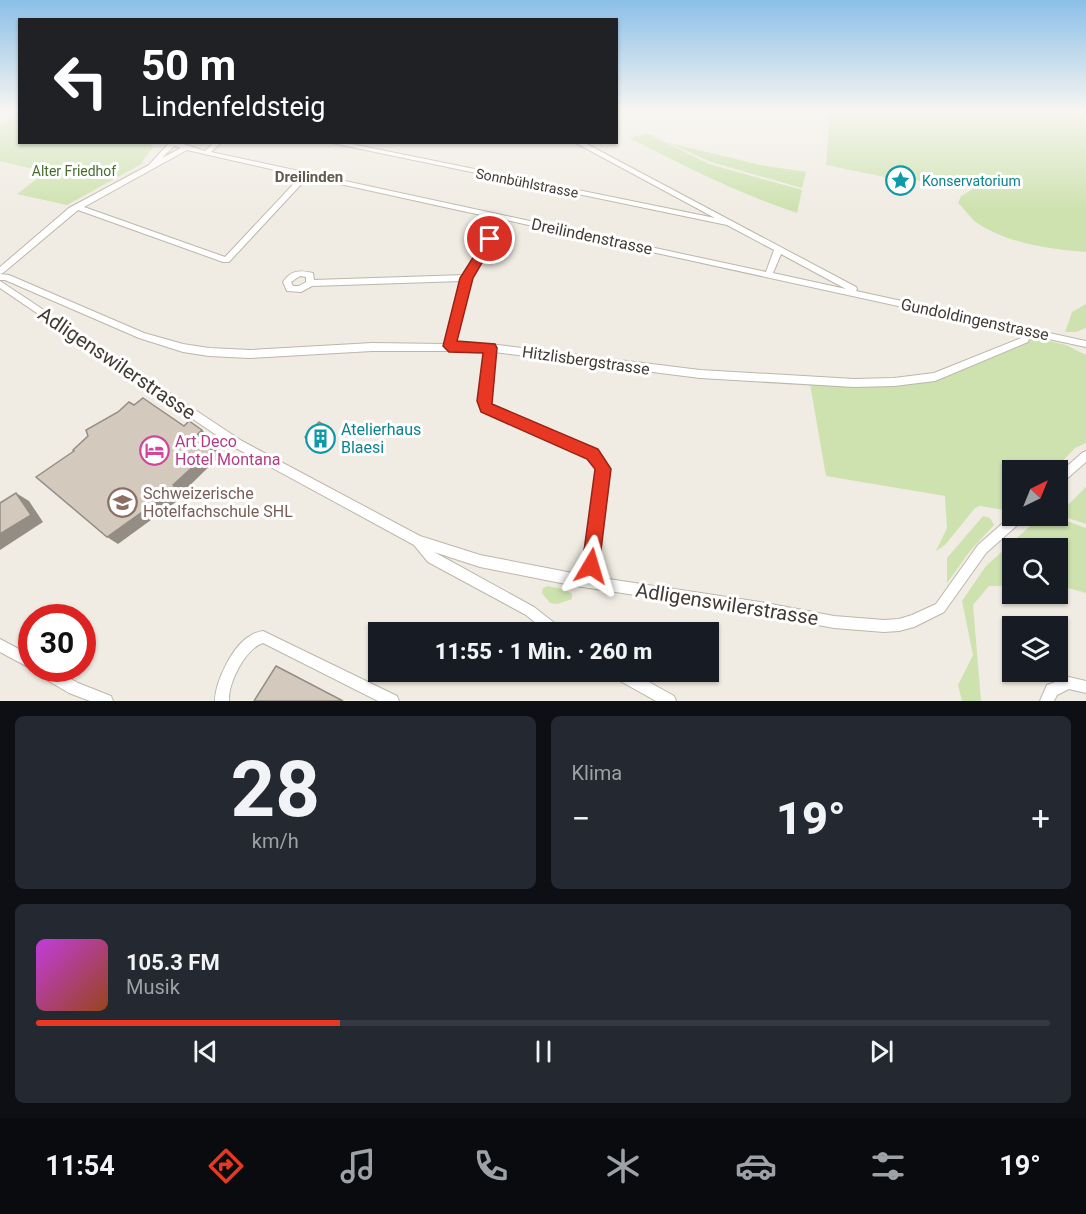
<!DOCTYPE html>
<html lang="de">
<meta charset="utf-8">
<style>
body{margin:0;font-family:Roboto,sans-serif;background:#242831;color:#f1f3f6;height:100vh;display:flex;flex-direction:column;font-size:22px;white-space:nowrap}
*{box-sizing:border-box;margin:0}
p{font-size:20px;color:#9ea1a6}
.icon{flex:none;width:33px;height:33px;fill:none;stroke:currentColor;stroke-width:2;stroke-linecap:round;stroke-linejoin:round}
.map{position:relative;height:701px;overflow:hidden}
.side{display:flex;flex-direction:column;gap:15px;padding:15px;background:#0d0f14;flex:1}
.side>*{flex:none}
.top-card{position:absolute;left:18px;top:18px;width:600px;height:126px;border-radius:0px;box-shadow:0 2px 4px #0004;background:#202124;color:#fff;overflow:hidden}
.needle{width:39px;rotate:43deg}
.tools{position:absolute;left:1002px;top:460px;display:grid;gap:12px}
.tools a{display:grid;place-items:center;width:66px;height:66px;border-radius:0px;background:#171b24;box-shadow:0 2px 4px #0004;font-size:30px}
.speed{position:absolute;left:18px;top:604px;display:flex;gap:12px;font-size:30px;font-weight:700;text-align:center}
.speed>*{display:grid;place-content:center;width:78px;height:78px;border-radius:50%;background:#171b24;box-shadow:0 2px 4px #0004;line-height:1}
.speed .limit{border:9px solid #d22;background:#fff;color:#111}
.pin{position:absolute;display:grid;place-items:center;width:51px;height:51px;color:#fff;margin:-26px;border:3px solid #fff;border-radius:50%;box-shadow:0 2px 6px #0007}
.me{position:absolute;width:66px;margin:-33px;rotate:7deg;stroke-linejoin:round;filter:drop-shadow(0 0 4px #0008)}
.turn{display:flex;align-items:center;gap:21px;height:126px;padding:0 24px;font-size:27px}
.turn .icon{width:78px;height:78px;stroke-width:2.5}
.turn b{display:block;font-size:42px;line-height:51px}
.big{font-size:45px;font-weight:800;line-height:1.1}
.side .card{flex:1;display:flex;flex-direction:column;justify-content:center;gap:9px;min-width:0;padding:0 21px;border-radius:9px;background:#242831}
.side .dial{align-items:center;gap:0}
.dial b{font-size:78px;line-height:1}
.song{display:flex;align-items:center;gap:18px}
.cover{width:72px;height:72px;border-radius:9px;background:linear-gradient(135deg,hsl(290 70% 55%),hsl(20 70% 35%))}
.played{height:6px;border-radius:3px;background:linear-gradient(90deg,#e83722 30%,#363941 30%)}
.keys{display:flex;justify-content:space-around;direction:ltr}
.heat{display:flex;justify-content:space-between;align-items:center;font-size:33px;direction:ltr}
.side .tiles{flex:1;display:grid;gap:15px;grid-template-columns:1fr 1fr}
.card:last-child{grid-column:span 2}
.trip{position:absolute;left:368px;top:622px;width:351px;height:60px;border-radius:0px;background:#171b24;box-shadow:0 2px 4px #0004;font-weight:800;line-height:60px;text-align:center}
.dock{display:flex;height:96px;justify-content:space-around;align-items:center;background:#090b0e;color:#9ea1a6}
.dock .icon{width:42px;height:42px}
.dock .current{color:#e83722}
.dock b{font-size:27px;color:#f1f3f6}
.map>svg:first-child{display:block}
.green{fill:#cde2af}
.lines{fill:none;stroke-linecap:round;stroke-linejoin:round}
.minor-casing{stroke:#bdb6aa;stroke-width:2}
.minor{fill:#fff;fill-rule:evenodd}
.wall{fill:#b6ada3}
.shaded-wall{fill:#948d84}
.building{fill:#d4c9bd;stroke:#948d84;stroke-width:1.5}
.route{fill:#e83722;stroke:#972416;stroke-width:1.5}
.labels{text-anchor:middle;stroke-width:6;stroke-linejoin:round;paint-order:stroke}
.far-park-label{font-size:14px;fill:#486d2d;stroke:#fff}
.far-culture-label{font-size:14px;fill:#0d838f;stroke:#fff;text-anchor:start}
.far-street-label{font-size:14px;fill:#413b34;stroke:#fff}
.far-neighbourhood-label{font-size:15px;font-weight:bold;fill:#63594c;stroke:#fff}
.street-label{font-size:16px;fill:#413b34;stroke:#fff}
.culture-label{font-size:16px;fill:#0d838f;stroke:#fff;text-anchor:start}
.hotel-label{font-size:16px;fill:#b23c85;stroke:#fff;text-anchor:start}
.education-label{font-size:16px;fill:#785e54;stroke:#fff;text-anchor:start}
.near-street-label{font-size:20px;fill:#413b34;stroke:#fff}
</style>
<div class="map">
<svg width="1086" height="701" viewBox="0 0 1086 701">
<rect width="100%" height="100%" fill="#f0ece3"/>
<!-- green -->
<path class="green" d="M830,111H1086V252C1051,250 1007,243 977,223C970,218 965,209 958,203L961,196L973,189L906,179L905,182H900L894,179L826,165Z
M19,113L20,142H150L153,147L142,162L143,163L67,205L17,194L46,172L0,161V125Z
M647,133L709,164L802,190L797,213C739,194 683,165 629,138Z
M669,143L761,165L806,172L802,188L711,162Z
M1086,304V328L1076,332H1065L1072,312Z
M1028,336L1066,345L1086,355V443L1075,448L1053,471H1012V509L1010,511L980,506L975,508L945,545L936,551L947,528L945,496L826,476L810,384L912,383Z
M1086,487V524L1065,517L1061,512Z
M983,516L990,518L994,525L970,551L947,583V558Z
M1040,517L1064,520L1086,528V593L1058,585V549H1012V586H989L973,605L981,701H962L958,685L973,655L962,601L986,566Z
M548,586L566,590L572,594V599L557,604L550,603L542,593L543,588Z"/>
<g class="lines">
<defs>
<path id="minor" d="M674,111H697L677,114Z
M166,142H177L205,151L214,142H222L211,152L766,272L774,250L727,225L327,142H342L715,218L574,142H583L856,287L857,289L856,291L1086,341V347L1030,335L1028,342L935,381L894,386L854,387L700,378L494,352L489,401L490,405L596,451L608,469L595,577L760,602L834,616L884,620L899,619L912,615L936,604L978,545L1012,515V516H1024L1023,520L986,553L944,612L914,627L899,631L884,632L834,628L760,614L576,586L480,567L434,552L534,607L562,629L564,633H548L526,615L428,562L414,545L234,447L0,288V281L242,441L420,536L480,555L583,575L598,470L588,457L483,411L479,401L485,351H372L250,358L209,356L183,352L139,338L5,280H0V274L9,275L144,333L183,344L209,348L250,350L372,343L445,344L462,281L312,286L301,292L287,291L283,282C291,270 300,270 313,273L314,280L465,275L499,219L308,177L229,262H223L78,210L3,273L0,274V267L69,208L149,165L168,144ZM174,146L181,148L162,158ZM187,150L301,176L225,257L84,207ZM506,220L1021,333V338L934,373L894,378L854,379L700,370L490,344H454L471,278ZM781,254L846,289L773,273ZM300,276L306,277V282L299,286H293L291,282Z
M1086,451V462L1062,483L1058,485V474L1082,453Z
M263,631L397,696L399,701H378L263,643C245,649 228,683 229,701H215C215,682 233,645 250,636C254,633 258,632 263,631Z
M0,639L32,656V669H33H32L28,667L0,652Z
M36,669H54L78,683L111,696L113,701H90L69,693L37,674Z
M612,672H631L674,696L676,701H656L613,677Z
M1069,677L1086,681V693L1069,689L1057,695L1054,701H1040L1047,685Z"/>
</defs>
<!-- minor casing -->
<use href="#minor" class="minor-casing"/>
<!-- minor -->
<use href="#minor" class="minor"/>
</g>
<!-- wall -->
<path class="wall" d="M329,428L332,434L319,449L308,443L305,437Z"/>
<!-- shaded-wall -->
<path class="shaded-wall" d="M329,428L332,434L319,449L315,443Z
M202,430L210,438L205,444L197,435Z
M214,447L221,455L182,493L184,496L118,544L107,537L173,485Z
M16,493L29,501L43,522L0,550V534Z"/>
<!-- building -->
<path class="building" d="M143,398L184,426L189,421L202,430L197,435L214,447L173,485L176,488L107,537L36,477L74,451L73,450L88,436L86,430L118,412L129,402L134,405Z
M319,422L329,428L315,443L305,437Z
M16,493L31,515L0,534V503Z
M276,666L343,701H254Z"/>
<!-- sky -->
<linearGradient id="sky" x2="0" y2="1"><stop stop-color="#8cbfe8"/><stop offset="0.53" stop-color="#f8f6f2"/><stop offset="1" stop-color="#f8f6f2" stop-opacity="0"/></linearGradient>
<rect width="1086" height="210" fill="url(#sky)"/>
<!-- route -->
<path class="route" d="M490,235L496,239L473,278L457,341L495,344L497,348L492,404L598,449L611,469L599,566L597,572L591,575L584,572L582,566L595,469L587,459L481,412L477,401L483,353L449,352L443,346L460,278L486,237Z"/>
<!-- icons -->
<defs>
<symbol id="sight-ring" viewBox="-11 -11 22 22"><circle r="9.5" fill="#fff" stroke="#0f9aa8" stroke-width="1.5"/><path d="M0-6L1.8-2.2L6-1.7L2.9 1.2L3.7 5.4L0 3.3L-3.7 5.4L-2.9 1.2L-6-1.7L-1.8-2.2Z" fill="#0f9aa8"/></symbol>
<symbol id="building-ring" viewBox="-11 -11 22 22"><circle r="9.5" fill="#fff" stroke="#0f9aa8" stroke-width="1.5"/><path d="M-4-6H4V6H1V3H-1V6H-4ZM-2.5-4.3h1.7v1.8h-1.7ZM.8-4.3h1.7v1.8H.8ZM-2.5-1h1.7V.8h-1.7ZM.8-1h1.7V.8H.8Z" fill="#0f9aa8"/></symbol>
<symbol id="hotel-ring" viewBox="-11 -11 22 22"><circle r="9.5" fill="#fff" stroke="#d1479c" stroke-width="1.5"/><path d="M-6-4.5h1.5V1H6V5H4.5V3h-9V5H-6ZM-4 0a1.8 1.8 0 1 1 3.6 0ZM.5 0V-2.5h3Q6-2.5 6 0Z" fill="#d1479c"/></symbol>
<symbol id="university-ring" viewBox="-11 -11 22 22"><circle r="9.5" fill="#fff" stroke="#8d6e63" stroke-width="1.5"/><path d="M0-5L7-2L0 1L-7-2ZM-4 1L0 2.5L4 1V4Q0 6-4 4Z" fill="#8d6e63"/></symbol>
</defs>
<g fill-rule="evenodd">
<use href="#sight-ring" x="884" y="164" width="33" height="33"/>
<use href="#building-ring" x="304" y="422" width="33" height="33"/>
<use href="#hotel-ring" x="138" y="434" width="33" height="33"/>
<use href="#university-ring" x="106" y="486" width="33" height="33"/>
</g>
<g class="labels">
<!-- far-park labels -->
<g class="far-park-label">
<text x="74" y="176">Alter Friedhof</text>
</g>
<!-- far-culture labels -->
<g class="far-culture-label">
<text x="922" y="186">Konservatorium</text>
</g>
<!-- far-street labels -->
<g class="far-street-label">
<text transform="translate(527 183) rotate(11)" y="5">Sonnbühlstrasse</text>
</g>
<!-- far-neighbourhood labels -->
<g class="far-neighbourhood-label">
<text x="309" y="182">Dreilinden</text>
</g>
<!-- street labels -->
<g class="street-label">
<text transform="translate(592 236) rotate(12)" y="6">Dreilindenstrasse</text>
<text transform="translate(975 319) rotate(12)" y="6">Gundoldingenstrasse</text>
<text transform="translate(586 360) rotate(8)" y="6">Hitzlisbergstrasse</text>
</g>
<!-- culture labels -->
<g class="culture-label">
<text x="341" y="435">Atelierhaus<tspan x="341" dy="18">Blaesi</tspan></text>
</g>
<!-- hotel labels -->
<g class="hotel-label">
<text x="175" y="447">Art Deco<tspan x="175" dy="18">Hotel Montana</tspan></text>
</g>
<!-- education labels -->
<g class="education-label">
<text x="143" y="499">Schweizerische<tspan x="143" dy="18">Hotelfachschule SHL</tspan></text>
</g>
<!-- near-street labels -->
<g class="near-street-label">
<text transform="translate(117 363) rotate(34)" y="7">Adligenswilerstrasse</text>
<text transform="translate(727 604) rotate(9)" y="7">Adligenswilerstrasse</text>
</g>
</g>
</svg>
<div class="tools">
<a><svg class="needle" viewBox="-14 -14 28 28"><path d="M0-13l5 13h-10z" fill="#e53935"/><path d="M0 13l5-13h-10z" fill="#9ea1a6"/></svg></a>
<a><svg class="icon" aria-label="search" viewBox="0 0 24 24"><circle cx="10" cy="10" r="6"/><path d="M15 15l6 6"/></svg></a>
<a><svg class="icon" aria-label="layers" viewBox="0 0 24 24"><path d="M12 4l9 5-9 5-9-5zM3 14l9 5 9-5"/></svg></a>
</div>
<div class="speed"><div class="limit">30</div></div>
<div class="pin" style="left:490px;top:239px;background:#d93025"><svg class="icon" aria-label="arrive" viewBox="0 0 24 24"><path d="M6 21V4h12l-3 4 3 4H6"/></svg></div>
<svg class="me" style="left:591px;top:566px" viewBox="-20 -20 40 40"><path d="M0-17L14 15 0 8-14 15z" fill="#e83722" stroke="#fff" stroke-width="4"/></svg>
<div class="trip">11:55 · 1 Min. · 260 m</div>
<div class="top-card">
<div class="turn"><svg class="icon" aria-label="left" viewBox="0 0 24 24"><path d="M17 20v-9H6M10 6l-5 5 5 5"/></svg><div><b>50 m</b>Lindenfeldsteig</div></div>
</div>
</div>
<section class="side">
<div class="tiles">
<div class="card dial"><b>28</b><p>km/h</p></div>
<div class="card"><p>Klima</p>
<div class="heat"><a>−</a><b class="big">19°</b><a>+</a></div>
</div>
<div class="card">
<div class="song"><i class="cover"></i><div><b>105.3 FM</b><p>Musik</p></div></div>
<div class="played"></div>
<div class="keys"><svg class="icon" aria-label="previous" viewBox="0 0 24 24"><path d="M18 5L8 12l10 7zM5 5v14"/></svg><svg class="icon" aria-label="pause" viewBox="0 0 24 24"><path d="M8 5v14M16 5v14"/></svg><svg class="icon" aria-label="next" viewBox="0 0 24 24"><path d="M6 5l10 7-10 7zM19 5v14"/></svg></div>
</div>
</div>
</section>
<nav class="dock">
<b>11:54</b>
<svg class="icon current" aria-label="directions" viewBox="0 0 24 24"><path d="M12 3l9 9-9 9-9-9zM9 14v-3h6M13 9l2 2-2 2"/></svg>
<svg class="icon" aria-label="music" viewBox="0 0 24 24"><path d="M9 18V5l10-2v13"/><circle cx="6" cy="18" r="3"/><circle cx="16" cy="16" r="3"/></svg>
<svg class="icon" aria-label="phone" viewBox="0 0 24 24"><path d="M5 4h4l2 5-3 2q2 4 5 5l2-3 5 2v4C11 20 4 13 5 4z"/></svg>
<svg class="icon" aria-label="climate" viewBox="0 0 24 24"><path d="M12 3v18M4 7l16 10M4 17L20 7"/></svg>
<svg class="icon" aria-label="car" viewBox="0 0 24 24"><path d="M5 17H2v-5l4-1 3-4h7l3 4 3 1v5h-3M9 17h6M6 11h13"/><circle cx="7" cy="17" r="2"/><circle cx="17" cy="17" r="2"/></svg>
<svg class="icon" aria-label="filters" viewBox="0 0 24 24"><path d="M4 7h16M4 17h16"/><circle cx="9" cy="7" r="2"/><circle cx="15" cy="17" r="2"/></svg>
<b>19°</b>
</nav>
